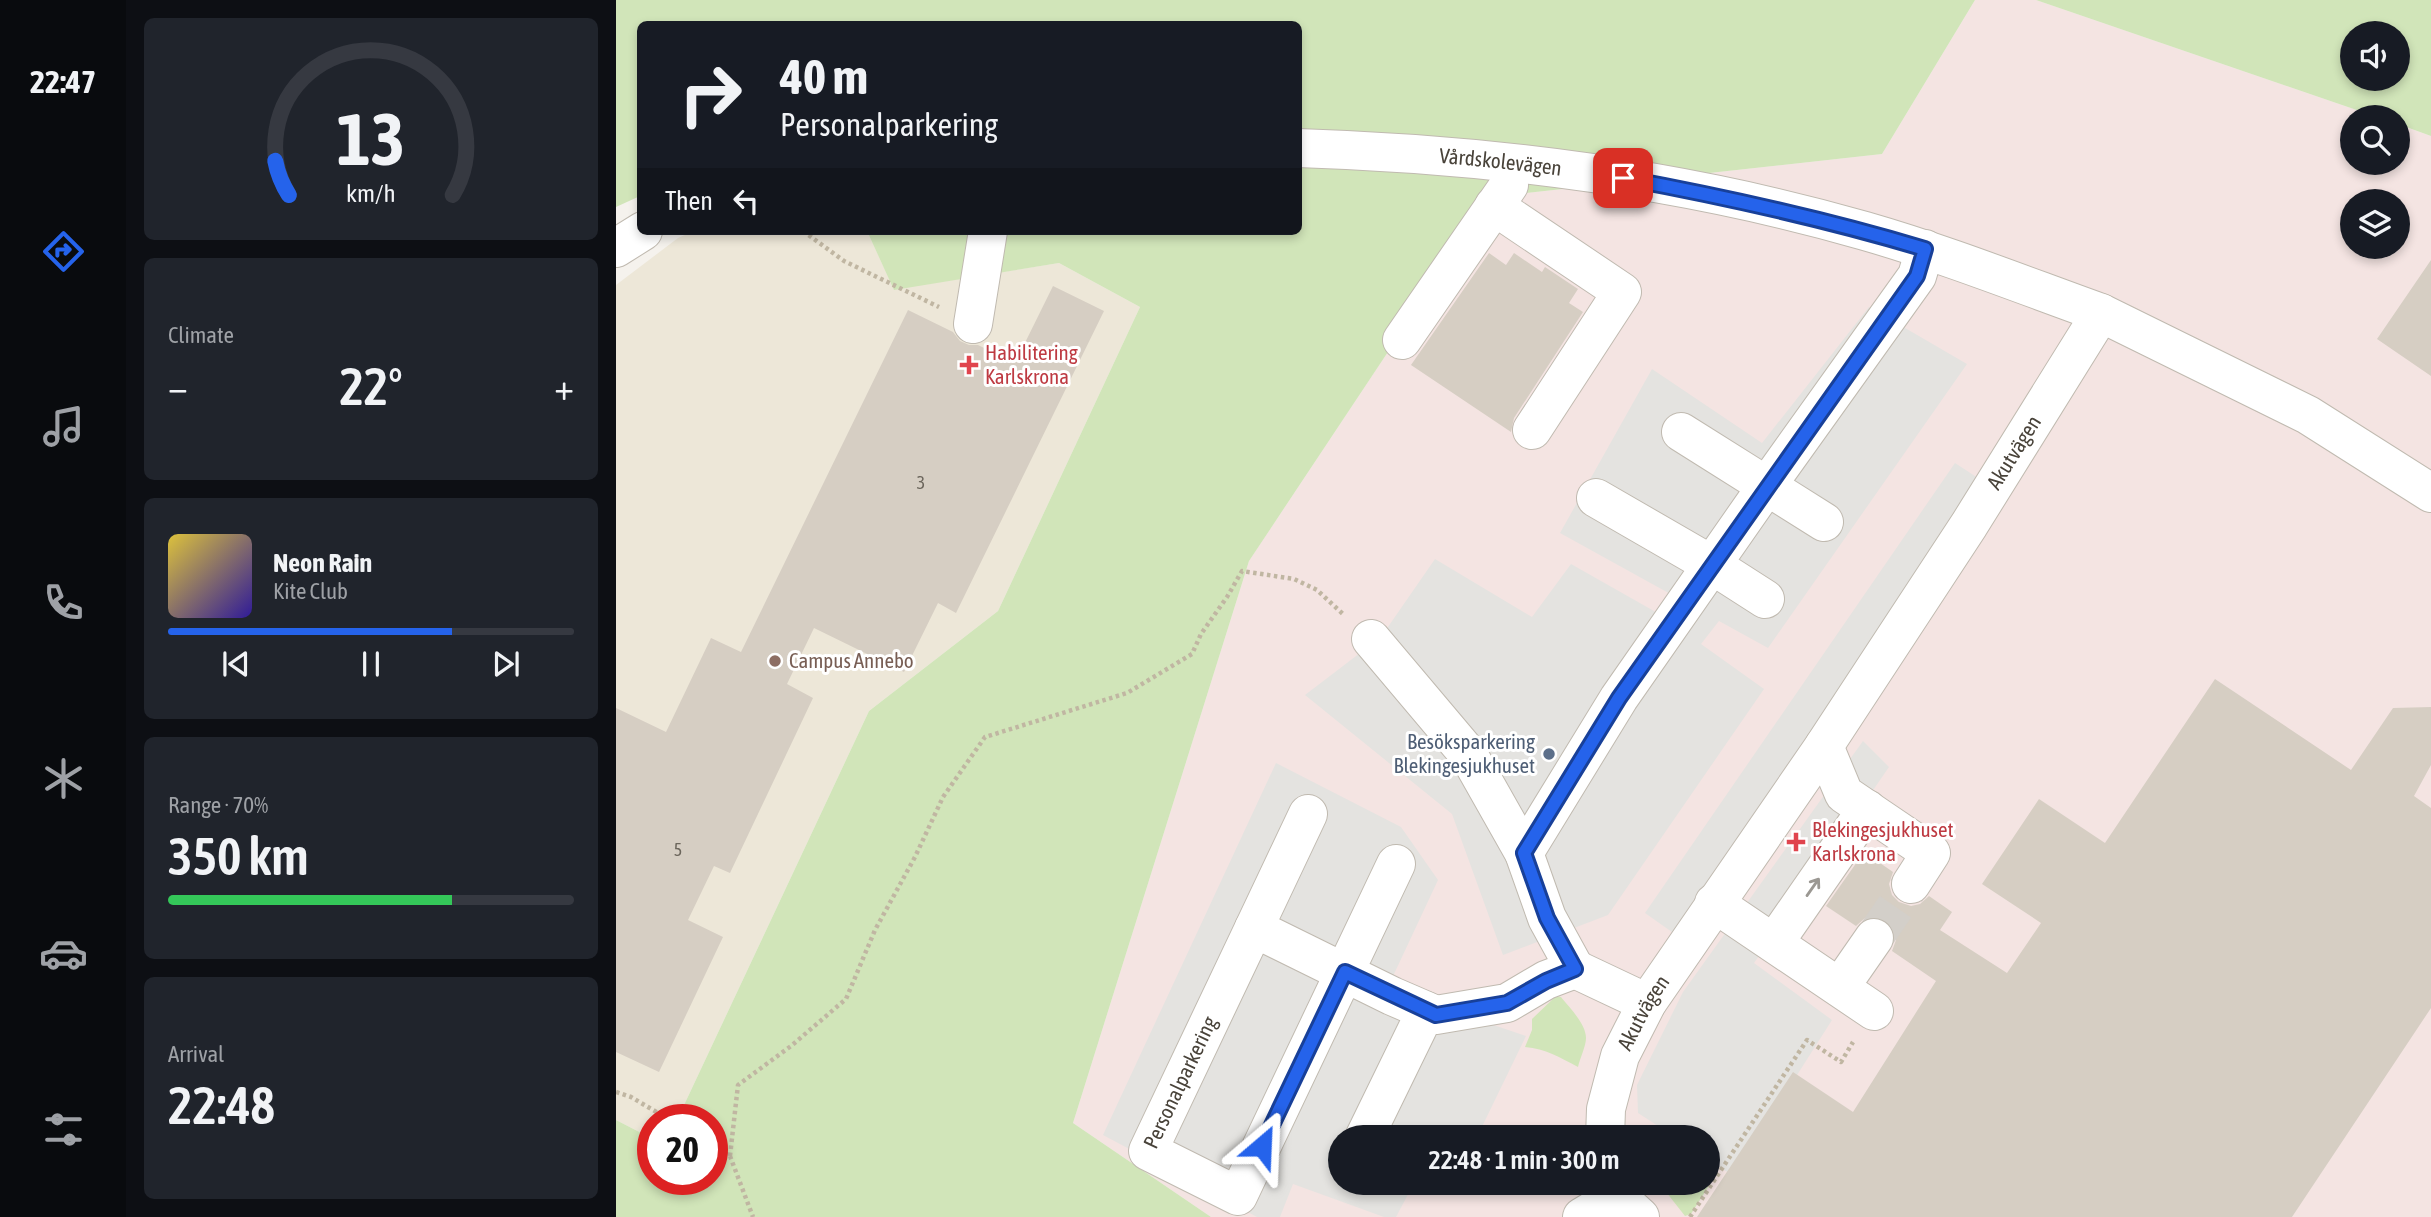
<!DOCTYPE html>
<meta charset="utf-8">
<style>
body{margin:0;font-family:"Asap Condensed",sans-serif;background:#20242c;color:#f1f3f6;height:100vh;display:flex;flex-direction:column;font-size:26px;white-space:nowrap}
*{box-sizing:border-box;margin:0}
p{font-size:23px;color:#9ea1a6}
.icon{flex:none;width:38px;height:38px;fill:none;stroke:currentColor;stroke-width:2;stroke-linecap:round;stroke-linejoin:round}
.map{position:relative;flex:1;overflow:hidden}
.panel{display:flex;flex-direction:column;gap:18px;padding:18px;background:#0d0f14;width:490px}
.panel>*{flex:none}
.hud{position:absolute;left:21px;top:21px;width:665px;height:214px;border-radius:10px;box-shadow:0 4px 10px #0003;background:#171b24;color:#f1f3f6;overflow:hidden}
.tools{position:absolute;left:1724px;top:21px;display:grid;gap:14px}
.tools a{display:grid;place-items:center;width:70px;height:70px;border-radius:50%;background:#171b24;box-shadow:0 4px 10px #0003;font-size:35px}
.speed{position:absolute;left:21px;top:1104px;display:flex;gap:14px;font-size:35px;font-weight:700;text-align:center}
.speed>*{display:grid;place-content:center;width:91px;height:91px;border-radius:50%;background:#171b24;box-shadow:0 4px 10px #0003;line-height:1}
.speed .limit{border:10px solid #d22;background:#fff;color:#111}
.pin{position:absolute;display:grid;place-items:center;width:60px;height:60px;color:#fff;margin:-30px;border-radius:14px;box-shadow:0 4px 10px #0006}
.me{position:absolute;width:77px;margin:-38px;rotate:26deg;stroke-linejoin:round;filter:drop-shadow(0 0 5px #0008)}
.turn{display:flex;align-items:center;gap:24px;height:147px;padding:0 28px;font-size:32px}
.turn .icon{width:91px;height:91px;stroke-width:2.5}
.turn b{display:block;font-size:49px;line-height:60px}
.then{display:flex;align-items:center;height:66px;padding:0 28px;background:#0003;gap:14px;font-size:26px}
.big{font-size:52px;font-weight:600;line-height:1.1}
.panel .widget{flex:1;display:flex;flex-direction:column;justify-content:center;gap:10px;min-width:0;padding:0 24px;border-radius:10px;background:#20242c}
.panel .dial{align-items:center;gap:0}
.dial svg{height:182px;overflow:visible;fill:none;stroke:#363941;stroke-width:7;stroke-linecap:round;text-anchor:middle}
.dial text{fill:#f1f3f6;stroke:none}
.song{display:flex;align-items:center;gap:21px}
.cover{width:84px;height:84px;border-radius:10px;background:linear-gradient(135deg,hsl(50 70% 55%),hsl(250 70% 35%))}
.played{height:7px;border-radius:4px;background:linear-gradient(90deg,#2563eb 70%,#363941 70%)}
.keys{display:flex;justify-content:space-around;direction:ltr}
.heat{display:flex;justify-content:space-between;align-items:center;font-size:38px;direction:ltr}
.charge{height:10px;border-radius:5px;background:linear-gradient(90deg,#34c759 70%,#363941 0)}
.trip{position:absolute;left:712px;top:1125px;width:392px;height:70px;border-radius:35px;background:#171b24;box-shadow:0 4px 10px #0003;font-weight:600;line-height:70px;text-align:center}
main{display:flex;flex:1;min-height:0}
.tab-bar{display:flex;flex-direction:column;width:126px;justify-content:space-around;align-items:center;background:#090b0e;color:#9ea1a6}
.tab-bar .icon{width:49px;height:49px}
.tab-bar .on{color:#2563eb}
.tab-bar b{font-size:32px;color:#f1f3f6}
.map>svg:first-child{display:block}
.education{fill:#ede7d8}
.medical{fill:#f4e4e2;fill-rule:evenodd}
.green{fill:#d1e5b9;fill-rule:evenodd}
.parking{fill:#e4e3e0}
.building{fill:#d6cec3}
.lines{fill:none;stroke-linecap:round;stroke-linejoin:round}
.minor-tunnel{stroke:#d3cfc9;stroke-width:38;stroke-dasharray:38 19;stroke-linecap:butt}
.minor-casing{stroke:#c0bab0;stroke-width:40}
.path{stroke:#c0b6a2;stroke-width:4.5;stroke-dasharray:3.5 3.5;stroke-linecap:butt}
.minor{stroke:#fff;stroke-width:38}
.oneway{stroke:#9b9893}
.route-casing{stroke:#184099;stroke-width:18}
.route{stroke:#2563eb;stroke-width:12}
.health-dot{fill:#e0444e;stroke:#fff;stroke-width:2.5}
.education-dot{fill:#8d6e63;stroke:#fff;stroke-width:2.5}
.service-dot{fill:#5c6f8a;stroke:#fff;stroke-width:2.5}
.labels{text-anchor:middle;stroke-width:6;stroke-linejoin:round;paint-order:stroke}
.number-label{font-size:18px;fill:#6c665c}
.street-label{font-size:21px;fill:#49433a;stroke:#fff}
.health-label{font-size:21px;fill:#be3a42;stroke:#fff;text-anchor:start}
.education-label{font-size:21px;fill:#785e54;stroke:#fff;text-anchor:start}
.service-label{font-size:21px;fill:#4e5e75;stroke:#fff;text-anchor:end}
</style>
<main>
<nav class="tab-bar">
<b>22:47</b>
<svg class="icon on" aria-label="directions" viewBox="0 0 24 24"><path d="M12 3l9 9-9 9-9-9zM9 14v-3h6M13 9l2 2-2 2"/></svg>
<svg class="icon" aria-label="music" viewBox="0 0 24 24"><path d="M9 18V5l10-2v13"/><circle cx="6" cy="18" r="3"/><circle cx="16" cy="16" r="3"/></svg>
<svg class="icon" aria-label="phone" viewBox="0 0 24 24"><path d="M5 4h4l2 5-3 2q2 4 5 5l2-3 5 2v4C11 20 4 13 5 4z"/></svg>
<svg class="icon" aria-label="climate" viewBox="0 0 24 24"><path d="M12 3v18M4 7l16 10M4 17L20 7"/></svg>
<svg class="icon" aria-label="car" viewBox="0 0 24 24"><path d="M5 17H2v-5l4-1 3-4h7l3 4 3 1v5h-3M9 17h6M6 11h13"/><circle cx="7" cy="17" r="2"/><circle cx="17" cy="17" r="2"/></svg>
<svg class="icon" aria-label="filters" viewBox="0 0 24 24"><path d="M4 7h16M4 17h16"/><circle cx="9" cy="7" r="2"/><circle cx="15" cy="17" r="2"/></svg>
</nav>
<section class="panel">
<div class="widget dial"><svg viewBox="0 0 100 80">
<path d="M14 69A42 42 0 1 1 86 69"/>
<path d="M14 69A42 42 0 0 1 8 54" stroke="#2563eb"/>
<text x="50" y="56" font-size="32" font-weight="700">13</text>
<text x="50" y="72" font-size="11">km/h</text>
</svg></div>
<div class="widget"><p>Climate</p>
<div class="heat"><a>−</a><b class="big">22°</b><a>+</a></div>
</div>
<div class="widget">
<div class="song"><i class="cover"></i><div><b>Neon Rain</b><p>Kite Club</p></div></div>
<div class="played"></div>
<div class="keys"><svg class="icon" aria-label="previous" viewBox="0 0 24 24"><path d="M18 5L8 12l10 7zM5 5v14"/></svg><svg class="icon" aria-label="pause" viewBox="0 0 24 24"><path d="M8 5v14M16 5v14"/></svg><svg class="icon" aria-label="next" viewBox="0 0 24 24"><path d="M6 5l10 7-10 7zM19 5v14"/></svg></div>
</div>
<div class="widget"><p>Range · 70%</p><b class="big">350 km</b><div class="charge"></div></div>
<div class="widget"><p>Arrival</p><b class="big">22:48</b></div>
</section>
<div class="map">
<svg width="1815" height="1217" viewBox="0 0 1815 1217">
<rect width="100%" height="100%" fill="#f5f2ed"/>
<!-- education -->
<path class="education" d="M78,231H251L278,289L443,263L524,307L382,611L253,711L61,1120H37V1139L0,1120V285L62,238Z"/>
<!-- medical -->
<path class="medical" d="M1359,0H1420L1761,117H1736V163H1782V124L1815,136V1217H595L457,1123L633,561L875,197L1266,154ZM1736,201H1782V247H1736ZM724,1138H1092V1183H724Z"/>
<!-- green -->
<path class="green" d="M0,0H1359L1266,154L875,197L633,561L457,1123L595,1217H0V1120L37,1139V1180H96V1120H61L253,711L382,611L524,307L443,263L278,290L251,231H682V24H24V196L0,207Z
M1420,0H1815V136L1782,124V117H1761ZM1736,33H1782V79H1736Z
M940,996L945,997C953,1007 970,1024 970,1038C970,1046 964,1058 962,1067C943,1057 930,1049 909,1047L916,1030V1019Z
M1092,1169L1096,1181L1075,1214L1069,1216L1043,1183H1092Z"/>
<!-- parking -->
<path class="parking" d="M1253,307L1351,364L1152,648L1103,621L1085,644L1148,689L992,915L887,955L836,814L689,695L765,637L819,559L916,617L955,564L1045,615L1058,596L944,533L1036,369L1146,443Z
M1339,463L1365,480L1063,937L1029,913Z
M1247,741L1273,767L1138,963L1216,1020L1117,1176L1092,1159V1138L1059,1137L1022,1113L1021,1085L1067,992Z
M660,763L785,827L822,880L771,989L910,1036L861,1137L724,1138V1183H798L780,1217H768L677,1184L664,1217H641L487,1135Z"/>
<!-- building -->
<path class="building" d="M873,253L890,265L898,253L926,272L929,267L962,289L953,303L967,312L898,418L895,432L795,365Z
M1815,260V376L1761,339Z
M437,286L488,311L340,613L322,603L288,672L198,628L171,684L197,698L114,873L98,866L72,920L107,937L43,1072L0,1052V708L50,732L95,638L125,652L292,310L337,332L344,341L353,345H362L399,363Z
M1599,679L1735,770L1777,708L1815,707V765L1798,796L1815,808V1008L1676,1217H1081L1177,1072L1237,1112L1320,981L1276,951L1280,940L1278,929L1270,920L1259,916L1249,918L1240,926L1210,906L1248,852L1277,872L1273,884L1276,895L1283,902L1295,906L1304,904L1313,896L1336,912L1324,930L1391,973L1425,923L1366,884L1423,799L1489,843Z"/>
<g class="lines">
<!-- minor-tunnel -->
<path class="minor-tunnel" d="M1258,938L1295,884"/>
<defs>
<g id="minor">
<path id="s1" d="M682,148C873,154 1065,178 1249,231C1329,254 1407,285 1485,313"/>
<path d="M878,206L1006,292L916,430"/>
<path d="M0,248L27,231"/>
<path d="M357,324L372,231"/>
<path d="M786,340L893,185"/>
<path d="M1065,432L1208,522"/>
<path d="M980,498L1096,565L1149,599"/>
<path d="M755,639L852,754L908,853L931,918L959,969"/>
<path d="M1208,746L1228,794L1315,853L1295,884"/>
<path d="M908,853L1003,698L1150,487L1301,276L1309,249"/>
<path id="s2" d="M780,864L622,1196L532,1151L638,928L776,996L820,1015L891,1003L930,980L959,969"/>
<path d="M1098,903L1258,1011"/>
<path d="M638,928L692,814"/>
<path d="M1158,943L1251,809"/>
<path d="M959,969L1031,1003"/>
<path d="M1224,987L1258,938"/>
<path d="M748,1138L810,1011"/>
<path id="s3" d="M989,1138L990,1109L1004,1056L1031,1003L1208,746L1353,525L1485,313L1692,415L1815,493"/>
<path d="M997,1183L1001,1196L1024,1217"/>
<path d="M966,1217L1001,1196"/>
</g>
</defs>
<!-- minor casing -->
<use href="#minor" class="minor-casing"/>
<!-- path -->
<path class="path" d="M187,231L228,261L323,307
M0,1092L15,1097L54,1120
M96,1145L114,1156L137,1217
M114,1156L122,1085L175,1046L230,999L259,930L299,857L327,797L369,737L511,693L576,654L585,634L611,597L626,571L678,579L701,590L728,615
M1074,1217L1191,1040L1225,1062L1237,1042"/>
<!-- minor -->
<use href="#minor" class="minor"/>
</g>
<!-- one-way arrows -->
<defs><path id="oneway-shaft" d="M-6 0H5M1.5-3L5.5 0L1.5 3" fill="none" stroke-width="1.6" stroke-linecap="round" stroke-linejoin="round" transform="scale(1.75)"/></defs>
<use class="oneway" href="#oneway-shaft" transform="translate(1197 887) rotate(-55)"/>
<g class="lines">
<defs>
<path id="route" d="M646,1146L729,972L820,1015L891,1003L930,981L959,969L931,918L908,853L1003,698L1301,276L1309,249C1210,219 1109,197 1007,178"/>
</defs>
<!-- route casing -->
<use href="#route" class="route-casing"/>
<!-- route -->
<use href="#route" class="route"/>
</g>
<!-- markers -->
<g class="health-dot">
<path d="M349.5 354.5h7v7h7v7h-7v7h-7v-7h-7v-7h7z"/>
<path d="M1176.5 831.5h7v7h7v7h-7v7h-7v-7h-7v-7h7z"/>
</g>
<circle class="education-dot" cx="159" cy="661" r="7"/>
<circle class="service-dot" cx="933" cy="754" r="7"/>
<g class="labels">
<!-- number labels -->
<g class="number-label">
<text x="305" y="489">3</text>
<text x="62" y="856">5</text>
</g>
<!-- street labels -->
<g class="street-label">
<text dy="7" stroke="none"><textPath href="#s1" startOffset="203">Vårdskolevägen</textPath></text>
<text dy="7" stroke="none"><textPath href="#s3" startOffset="805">Akutvägen</textPath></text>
<text dy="7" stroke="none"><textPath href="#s3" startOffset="133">Akutvägen</textPath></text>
<text dy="7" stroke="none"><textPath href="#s2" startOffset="544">Personalparkering</textPath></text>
</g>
<!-- health labels -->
<g class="health-label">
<text x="369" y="360">Habilitering<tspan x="369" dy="24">Karlskrona</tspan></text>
<text x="1196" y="837">Blekingesjukhuset<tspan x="1196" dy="24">Karlskrona</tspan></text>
</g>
<!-- education labels -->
<g class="education-label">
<text x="173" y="668">Campus Annebo</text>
</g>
<!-- service labels -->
<g class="service-label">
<text x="919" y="749">Besöksparkering<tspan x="919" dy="24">Blekingesjukhuset</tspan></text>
</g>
</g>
</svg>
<div class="tools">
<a><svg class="icon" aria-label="sound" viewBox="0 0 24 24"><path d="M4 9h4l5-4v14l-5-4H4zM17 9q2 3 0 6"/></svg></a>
<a><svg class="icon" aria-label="search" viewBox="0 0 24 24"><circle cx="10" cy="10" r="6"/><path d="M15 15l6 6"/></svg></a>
<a><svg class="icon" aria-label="layers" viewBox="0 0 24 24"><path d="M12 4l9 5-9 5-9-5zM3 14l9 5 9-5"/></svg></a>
</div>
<div class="speed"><div class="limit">20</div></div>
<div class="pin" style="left:1007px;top:178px;background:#d93025"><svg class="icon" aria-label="arrive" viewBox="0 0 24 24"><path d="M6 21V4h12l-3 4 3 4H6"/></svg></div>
<svg class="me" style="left:646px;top:1146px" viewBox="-20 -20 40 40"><path d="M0-17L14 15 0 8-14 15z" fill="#2563eb" stroke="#fff" stroke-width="4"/></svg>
<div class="trip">22:48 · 1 min · 300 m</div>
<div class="hud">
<div class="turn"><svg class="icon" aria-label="right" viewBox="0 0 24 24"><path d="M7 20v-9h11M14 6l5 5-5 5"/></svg><div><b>40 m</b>Personalparkering</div></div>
<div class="then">Then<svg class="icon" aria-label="left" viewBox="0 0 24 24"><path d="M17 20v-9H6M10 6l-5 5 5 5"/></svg></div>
</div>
</div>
</main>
